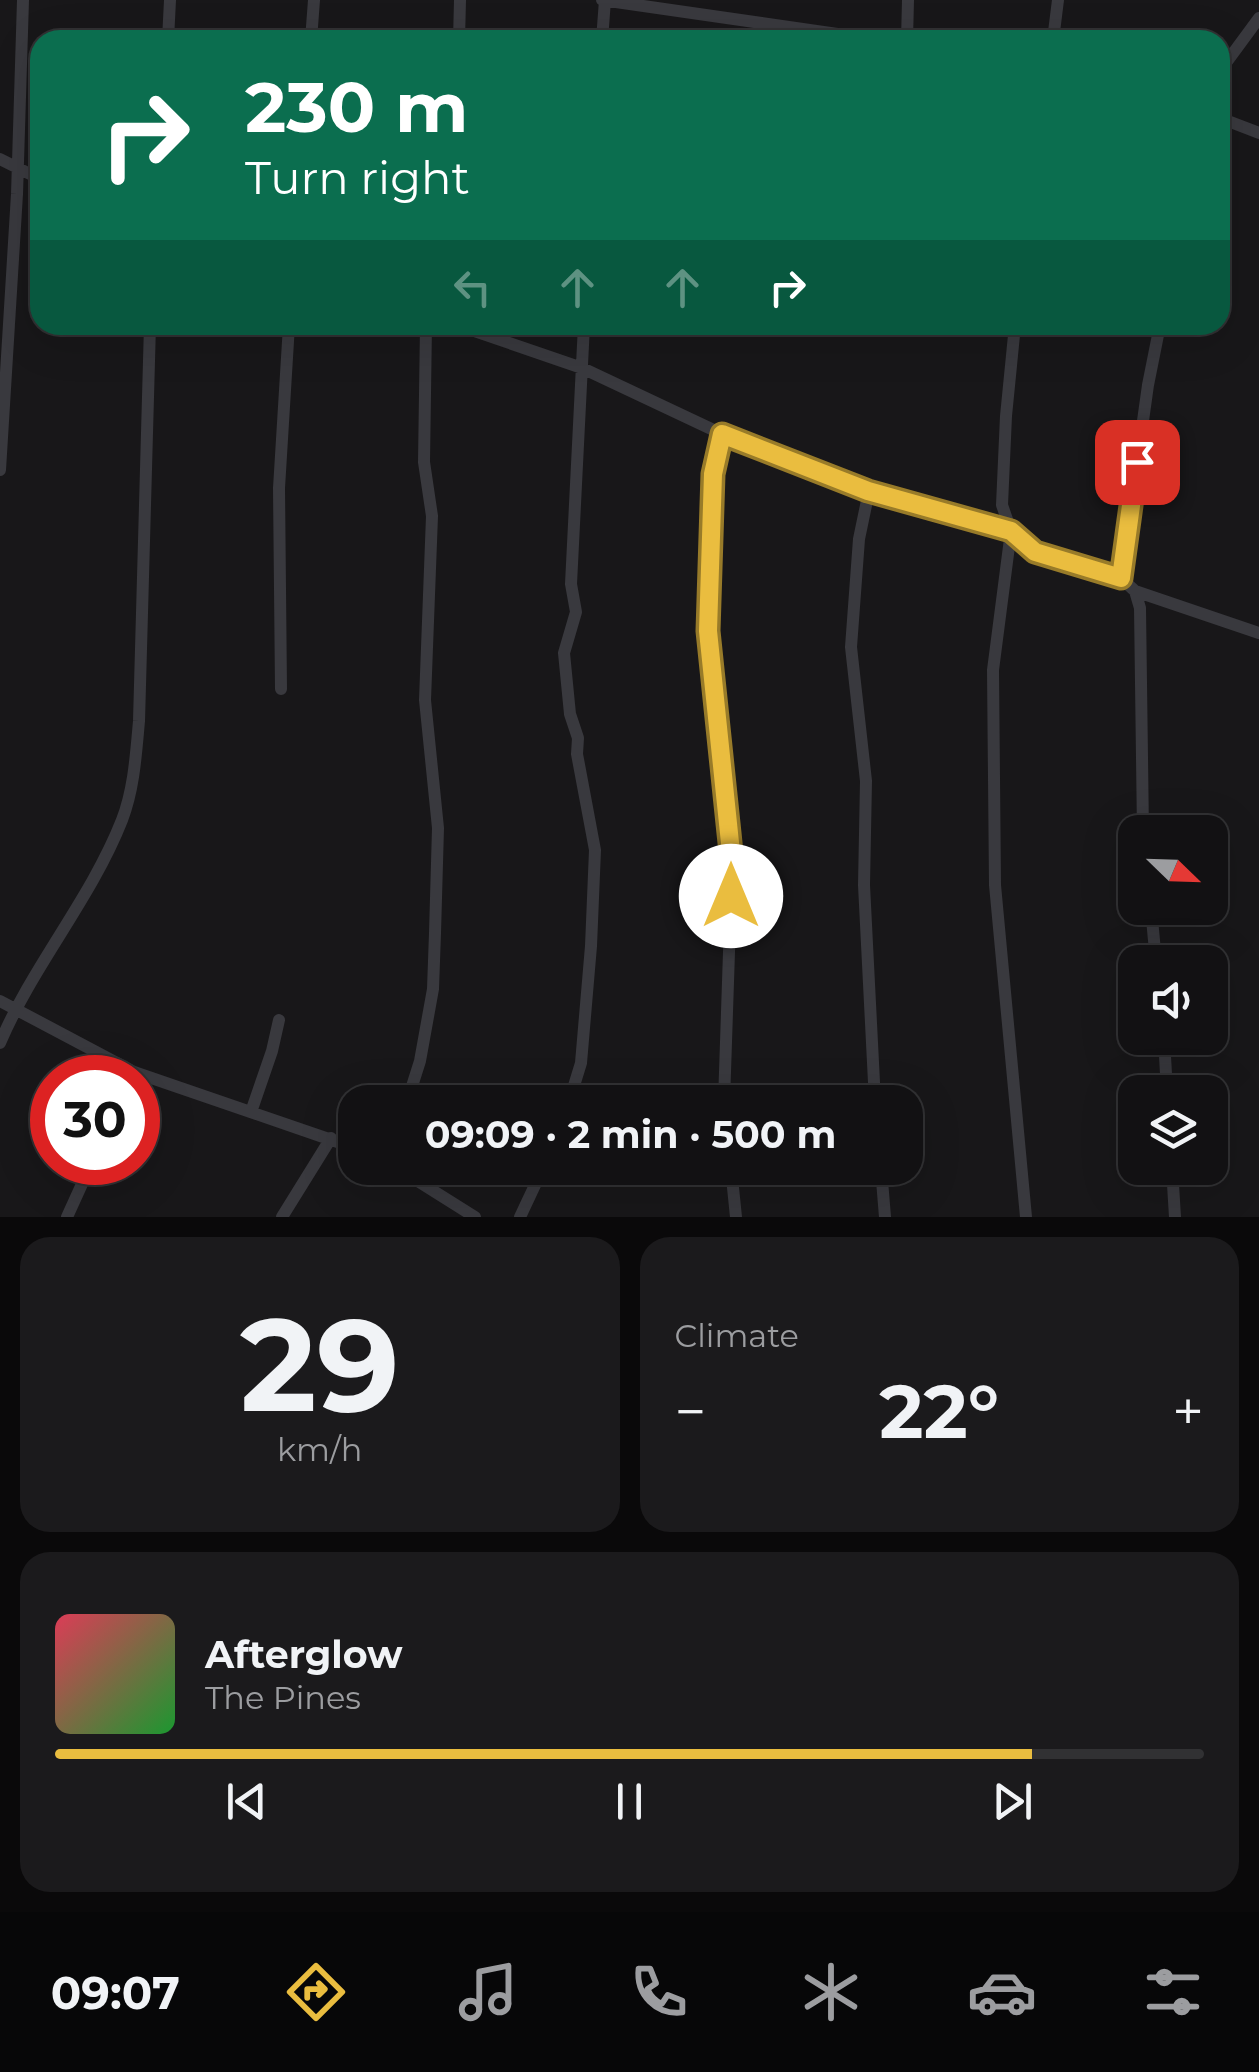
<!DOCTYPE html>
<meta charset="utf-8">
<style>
body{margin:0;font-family:Montserrat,sans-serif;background:#1b1a1c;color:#f1f3f6;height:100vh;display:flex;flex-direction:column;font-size:38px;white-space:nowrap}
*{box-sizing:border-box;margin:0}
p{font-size:32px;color:#9c9da0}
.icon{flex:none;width:55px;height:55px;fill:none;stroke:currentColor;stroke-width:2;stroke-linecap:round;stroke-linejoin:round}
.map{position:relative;height:1217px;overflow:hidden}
.panel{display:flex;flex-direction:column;gap:20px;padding:20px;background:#0a090a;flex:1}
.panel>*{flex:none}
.top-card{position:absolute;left:30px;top:30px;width:1200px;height:305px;border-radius:30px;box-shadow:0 10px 40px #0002,0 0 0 2px #313133;background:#0b6e4f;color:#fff;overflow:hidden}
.needle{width:65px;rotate:113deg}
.tools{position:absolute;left:1118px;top:815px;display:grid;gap:20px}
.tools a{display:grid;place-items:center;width:110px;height:110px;border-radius:20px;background:#121113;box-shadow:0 10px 40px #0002,0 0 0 2px #313133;font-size:50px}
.speed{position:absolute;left:30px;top:1055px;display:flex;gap:20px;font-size:50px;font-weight:700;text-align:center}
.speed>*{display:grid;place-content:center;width:130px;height:130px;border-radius:50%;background:#121113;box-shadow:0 10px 40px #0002,0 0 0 2px #313133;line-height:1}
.speed .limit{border:15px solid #d22;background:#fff;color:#111}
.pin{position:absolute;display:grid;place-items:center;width:85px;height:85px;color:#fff;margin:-42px;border-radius:20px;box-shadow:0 5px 15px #0006}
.me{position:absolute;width:110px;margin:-55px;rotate:0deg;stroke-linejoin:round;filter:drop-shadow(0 0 8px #0008)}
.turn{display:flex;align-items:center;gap:35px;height:210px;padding:0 50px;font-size:45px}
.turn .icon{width:130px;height:130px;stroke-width:2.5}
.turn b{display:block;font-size:70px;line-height:85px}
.lanes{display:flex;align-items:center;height:95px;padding:0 50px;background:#0003;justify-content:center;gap:50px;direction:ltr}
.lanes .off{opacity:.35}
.big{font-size:75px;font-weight:700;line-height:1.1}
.panel .card{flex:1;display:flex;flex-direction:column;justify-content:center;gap:15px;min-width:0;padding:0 35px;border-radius:30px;background:#1b1a1c}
.panel .dial{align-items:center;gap:0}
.dial b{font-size:130px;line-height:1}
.song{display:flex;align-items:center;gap:30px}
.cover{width:120px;height:120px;border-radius:15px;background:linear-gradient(135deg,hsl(350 70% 55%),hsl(130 70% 35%))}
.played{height:10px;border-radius:5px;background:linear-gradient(90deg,#eabd3f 85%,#313133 85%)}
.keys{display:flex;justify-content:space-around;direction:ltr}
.heat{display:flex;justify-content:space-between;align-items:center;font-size:55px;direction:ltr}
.panel .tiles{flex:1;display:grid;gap:20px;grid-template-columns:1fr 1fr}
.card:last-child{grid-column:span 2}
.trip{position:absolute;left:338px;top:1085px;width:585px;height:100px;border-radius:30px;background:#121113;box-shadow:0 10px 40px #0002,0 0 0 2px #313133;font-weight:700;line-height:100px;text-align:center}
.tabs{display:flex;height:160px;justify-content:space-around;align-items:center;background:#070708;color:#9c9da0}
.tabs .icon{width:70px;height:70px}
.tabs .active{color:#eabd3f}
.tabs b{font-size:45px;color:#f1f3f6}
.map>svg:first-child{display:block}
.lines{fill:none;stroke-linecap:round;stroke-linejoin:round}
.minor{stroke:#39393e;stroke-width:12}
.route-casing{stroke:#987b29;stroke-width:25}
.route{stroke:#eabd3f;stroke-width:18}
</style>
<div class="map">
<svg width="1259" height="1217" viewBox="0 0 1259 1217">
<rect width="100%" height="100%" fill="#181719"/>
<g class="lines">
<!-- minor -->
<path class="minor" d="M602,0L879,40
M168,40L170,0
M311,40L314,0
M459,40L460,0
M602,40L605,0
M907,40L908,0
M1053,40L1058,0
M1220,71L1259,18
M1220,118L1259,133
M0,159L40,179
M457,325L582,368L722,434L869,491L1011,531L1035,551L1121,578
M1015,325L1006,416L1002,505L1011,531L993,670L995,885L1026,1217
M722,434L713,474L709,631L732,862L724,1102
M0,470L17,194L23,0
M869,491L859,539L851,647L866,781L864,885L875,1102
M1135,591L1259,633
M281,689L279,488L289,325
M1143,832L1140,608L1135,591L1121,578L1148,385L1160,325
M1151,908L1156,962
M0,1001L134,1072L355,1148
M1164,1038L1167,1092
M0,1043C33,965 91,899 122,820C134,789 136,754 139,721L150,325
M407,1102L420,1061L433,989L435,933L438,828L425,700L432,516L424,462L426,325
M569,1102L581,1063L591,946L595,850L577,754L578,738L570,714L564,653L576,612L571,584L584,325
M251,1112L272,1051L279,1020
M397,1168L475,1217
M731,1168L736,1217
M881,1168L885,1217
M1172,1168L1175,1217
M67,1217L92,1162
M282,1217L331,1138
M520,1217L543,1168"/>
</g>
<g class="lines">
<defs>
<path id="route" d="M731,896L732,862L708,631L713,474L722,434L868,491L1011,531L1035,552L1121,578L1137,462"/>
</defs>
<!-- route casing -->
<use href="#route" class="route-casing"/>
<!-- route -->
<use href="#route" class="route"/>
</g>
</svg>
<div class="tools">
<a><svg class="needle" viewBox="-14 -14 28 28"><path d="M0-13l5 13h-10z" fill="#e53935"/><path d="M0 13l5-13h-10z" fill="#9c9da0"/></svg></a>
<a><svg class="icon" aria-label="sound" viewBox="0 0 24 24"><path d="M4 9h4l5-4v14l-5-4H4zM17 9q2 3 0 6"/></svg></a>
<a><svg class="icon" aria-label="layers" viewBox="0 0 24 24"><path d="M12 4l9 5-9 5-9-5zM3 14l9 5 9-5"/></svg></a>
</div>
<div class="speed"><div class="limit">30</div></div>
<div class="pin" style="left:1137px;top:462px;background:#d93025"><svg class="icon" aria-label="arrive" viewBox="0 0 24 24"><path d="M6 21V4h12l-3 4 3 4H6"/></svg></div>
<svg class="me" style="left:731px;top:896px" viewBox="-20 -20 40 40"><circle r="19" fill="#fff"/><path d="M0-13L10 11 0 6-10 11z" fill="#eabd3f"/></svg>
<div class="trip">09:09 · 2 min · 500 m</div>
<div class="top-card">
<div class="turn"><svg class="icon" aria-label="right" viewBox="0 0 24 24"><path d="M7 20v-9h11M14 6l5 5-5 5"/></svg><div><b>230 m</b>Turn right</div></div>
<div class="lanes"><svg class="icon off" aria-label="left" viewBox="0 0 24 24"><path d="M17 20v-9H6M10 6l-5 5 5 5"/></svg><svg class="icon off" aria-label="ahead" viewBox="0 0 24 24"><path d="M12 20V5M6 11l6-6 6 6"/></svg><svg class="icon off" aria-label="ahead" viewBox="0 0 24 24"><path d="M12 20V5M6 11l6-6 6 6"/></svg><svg class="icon" aria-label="right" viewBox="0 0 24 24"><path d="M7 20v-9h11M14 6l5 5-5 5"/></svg></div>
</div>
</div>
<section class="panel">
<div class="tiles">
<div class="card dial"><b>29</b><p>km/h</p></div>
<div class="card"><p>Climate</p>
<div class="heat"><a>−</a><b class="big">22°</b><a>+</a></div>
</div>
<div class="card">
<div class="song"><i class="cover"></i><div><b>Afterglow</b><p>The Pines</p></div></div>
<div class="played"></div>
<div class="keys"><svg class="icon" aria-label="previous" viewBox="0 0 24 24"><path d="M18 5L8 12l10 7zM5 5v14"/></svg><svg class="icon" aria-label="pause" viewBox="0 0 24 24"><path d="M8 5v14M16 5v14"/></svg><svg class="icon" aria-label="next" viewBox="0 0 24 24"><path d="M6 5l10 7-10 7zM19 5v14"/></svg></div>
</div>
</div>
</section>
<nav class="tabs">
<b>09:07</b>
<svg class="icon active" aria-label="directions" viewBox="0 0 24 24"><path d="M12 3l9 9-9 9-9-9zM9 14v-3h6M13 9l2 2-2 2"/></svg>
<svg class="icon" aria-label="music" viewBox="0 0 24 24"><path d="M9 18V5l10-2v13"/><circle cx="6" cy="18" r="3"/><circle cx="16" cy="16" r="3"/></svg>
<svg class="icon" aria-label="phone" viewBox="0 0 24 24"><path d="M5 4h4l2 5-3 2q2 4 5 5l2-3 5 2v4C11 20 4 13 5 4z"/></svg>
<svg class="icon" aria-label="climate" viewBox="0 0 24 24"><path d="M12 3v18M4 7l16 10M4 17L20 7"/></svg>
<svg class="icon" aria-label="car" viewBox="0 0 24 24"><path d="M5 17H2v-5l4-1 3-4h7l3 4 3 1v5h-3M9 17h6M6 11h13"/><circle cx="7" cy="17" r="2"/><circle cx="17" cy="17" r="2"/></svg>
<svg class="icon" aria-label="filters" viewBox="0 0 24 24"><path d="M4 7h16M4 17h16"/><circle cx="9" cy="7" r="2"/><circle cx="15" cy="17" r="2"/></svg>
</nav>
